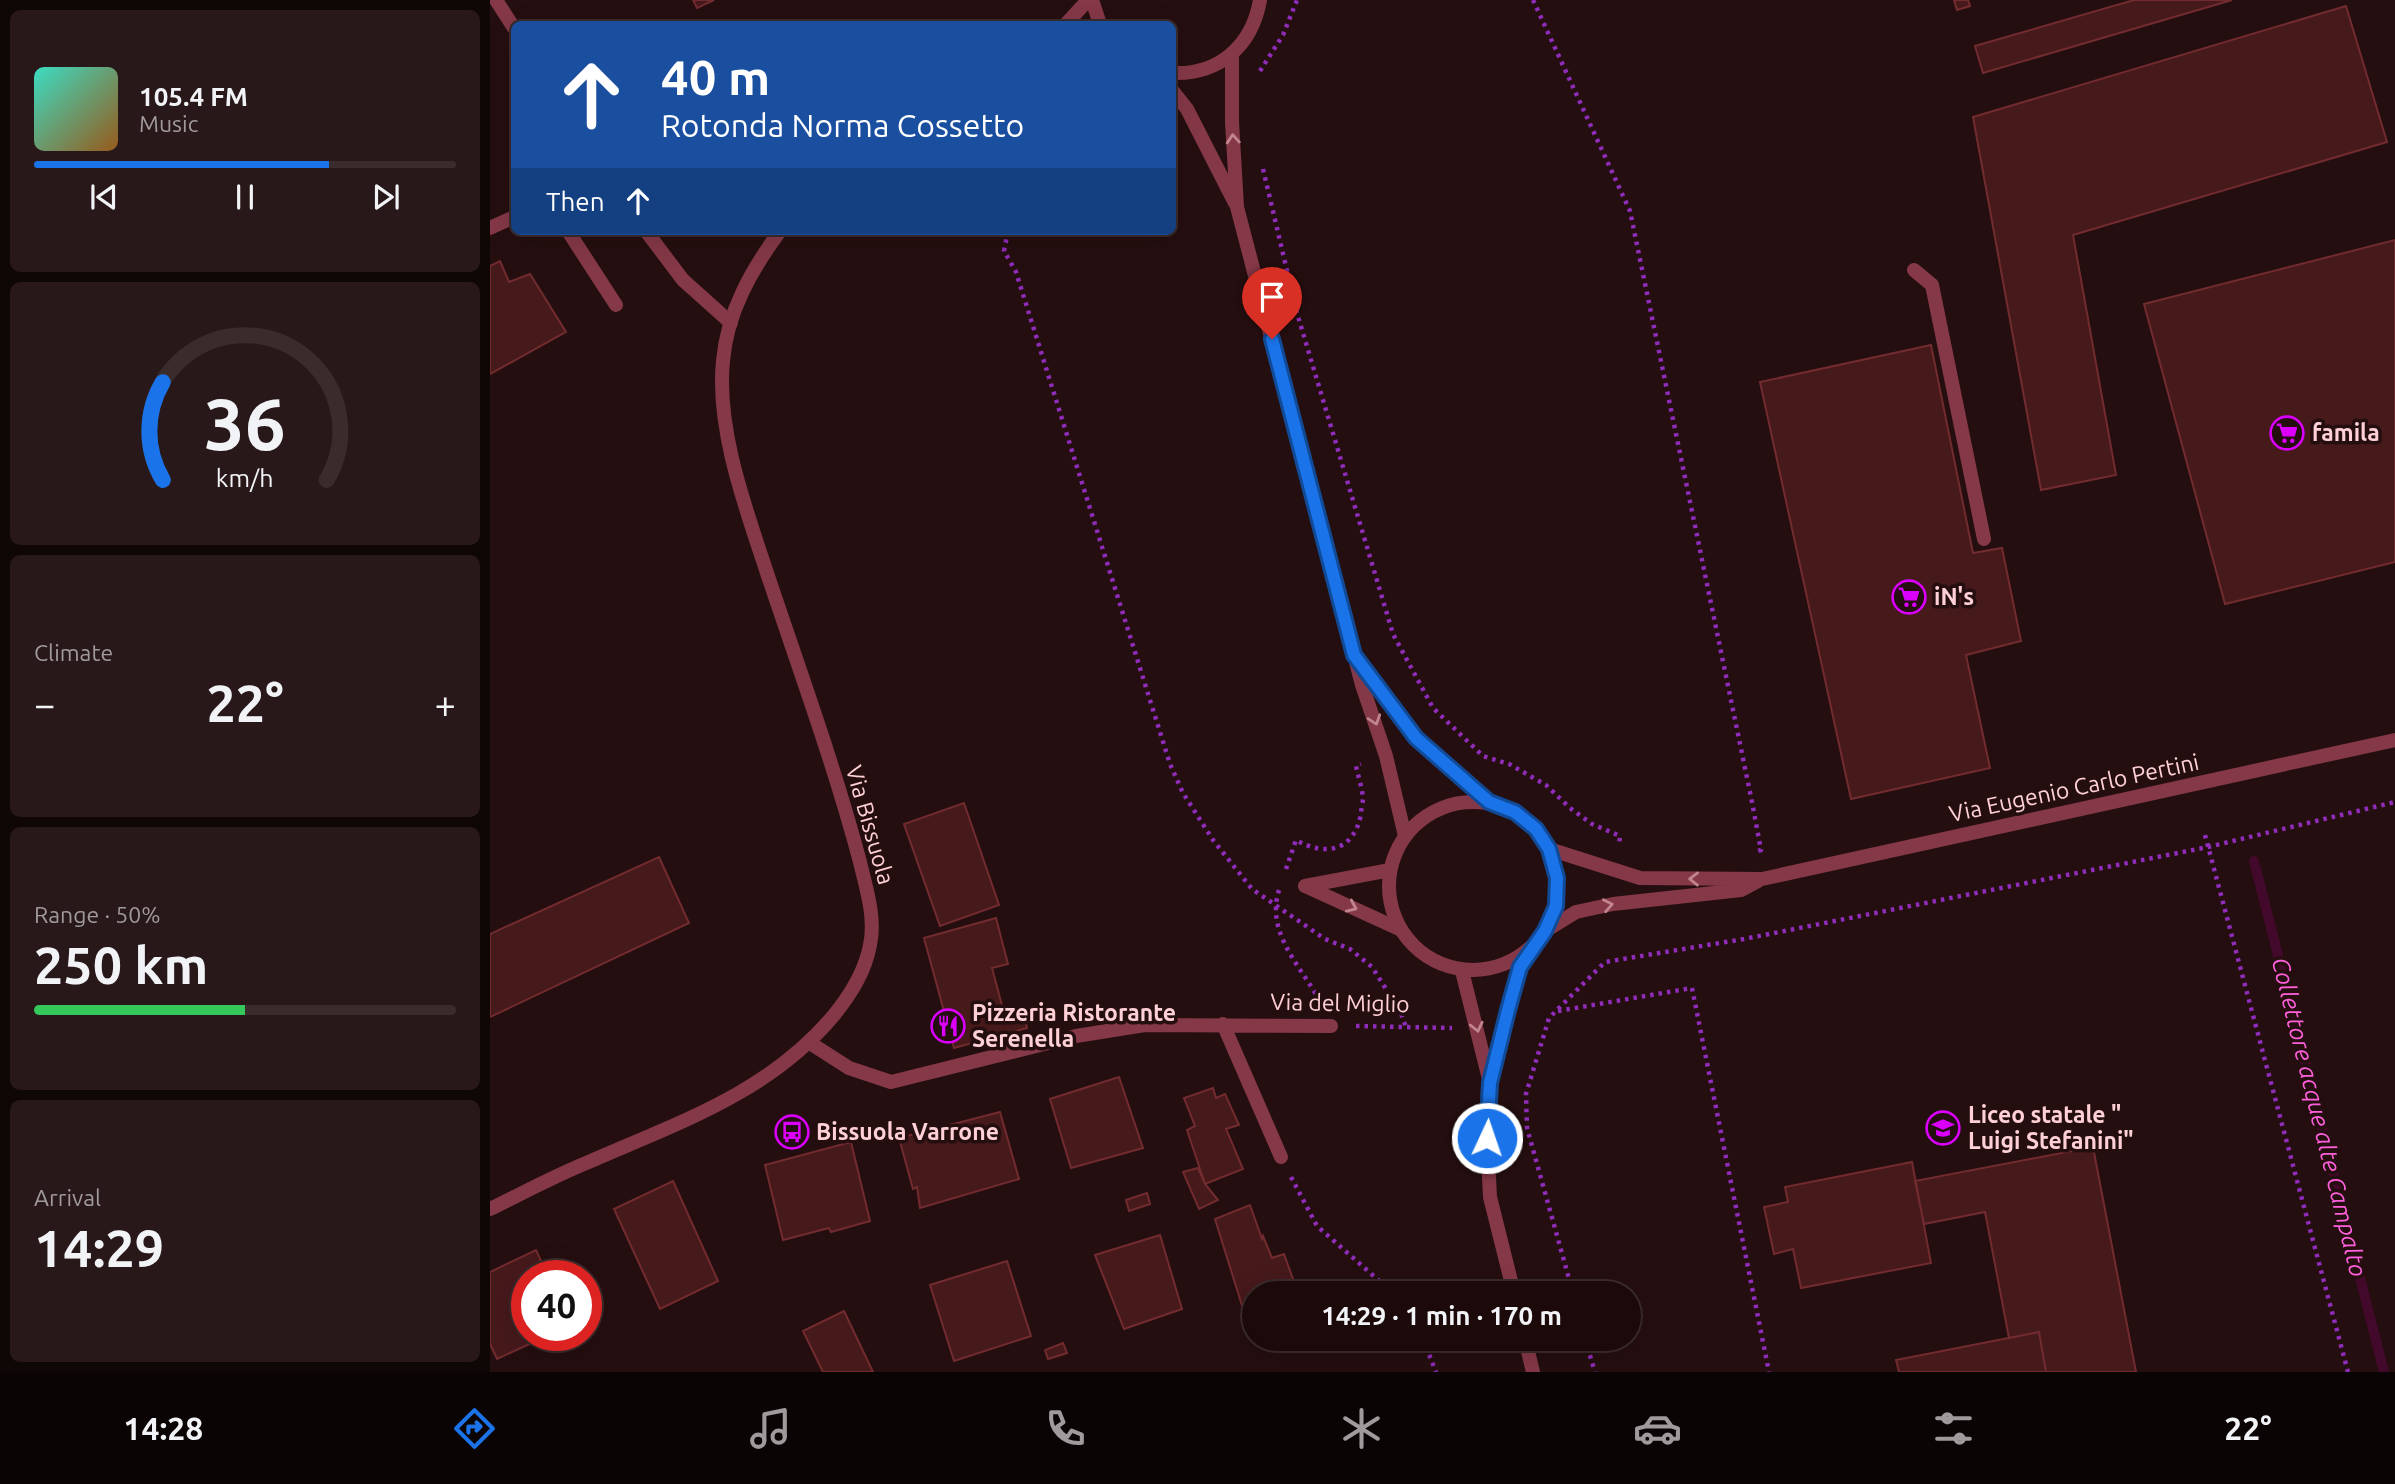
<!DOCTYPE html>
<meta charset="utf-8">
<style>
body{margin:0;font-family:Ubuntu,sans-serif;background:#291819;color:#f1f3f6;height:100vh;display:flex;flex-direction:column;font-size:26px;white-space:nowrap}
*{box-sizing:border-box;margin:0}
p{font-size:23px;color:#a09a9d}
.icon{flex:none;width:38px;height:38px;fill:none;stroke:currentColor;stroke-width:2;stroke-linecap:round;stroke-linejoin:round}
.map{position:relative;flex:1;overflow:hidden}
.drawer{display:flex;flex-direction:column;gap:10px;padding:10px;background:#0f0606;width:490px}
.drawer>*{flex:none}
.banner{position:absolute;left:21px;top:21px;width:665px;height:214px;border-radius:10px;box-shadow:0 7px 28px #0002,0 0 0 2px #3a2b2c;background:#1a4fa0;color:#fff;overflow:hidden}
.speed{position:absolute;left:21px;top:1260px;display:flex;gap:14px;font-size:35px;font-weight:700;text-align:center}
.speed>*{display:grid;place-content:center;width:91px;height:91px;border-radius:50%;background:#1c0a0b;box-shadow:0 7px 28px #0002,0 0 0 2px #3a2b2c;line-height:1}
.speed .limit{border:10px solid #d22;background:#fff;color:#111}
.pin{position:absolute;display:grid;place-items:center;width:60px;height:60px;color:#fff;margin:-72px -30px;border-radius:50% 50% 50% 0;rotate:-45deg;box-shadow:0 0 7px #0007}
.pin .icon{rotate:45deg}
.me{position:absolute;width:77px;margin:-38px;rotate:3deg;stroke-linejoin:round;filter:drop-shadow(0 0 5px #0008)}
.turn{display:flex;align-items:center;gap:24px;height:147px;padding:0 35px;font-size:32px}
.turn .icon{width:91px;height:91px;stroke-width:2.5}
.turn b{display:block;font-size:49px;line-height:60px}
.then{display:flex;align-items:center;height:66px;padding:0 35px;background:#0003;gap:14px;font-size:26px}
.big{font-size:52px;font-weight:700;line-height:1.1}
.drawer .widget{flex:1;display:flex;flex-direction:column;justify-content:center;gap:10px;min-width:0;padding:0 24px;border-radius:10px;background:#291819}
.drawer .dial{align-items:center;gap:0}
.dial svg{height:182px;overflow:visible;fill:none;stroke:#3a2b2c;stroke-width:7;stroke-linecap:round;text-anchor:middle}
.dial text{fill:#f1f3f6;stroke:none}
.song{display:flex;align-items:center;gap:21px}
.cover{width:84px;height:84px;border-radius:10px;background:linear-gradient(135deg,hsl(170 70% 55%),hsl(30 70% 35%))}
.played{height:7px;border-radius:4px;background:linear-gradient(90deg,#1a73e8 70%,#3a2b2c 70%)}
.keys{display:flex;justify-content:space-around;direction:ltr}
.heat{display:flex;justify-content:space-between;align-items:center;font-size:38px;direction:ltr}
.charge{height:10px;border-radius:5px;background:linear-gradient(90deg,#34c759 50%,#3a2b2c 0)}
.trip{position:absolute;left:752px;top:1281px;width:399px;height:70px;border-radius:35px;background:#1c0a0b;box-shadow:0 7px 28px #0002,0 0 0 2px #3a2b2c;font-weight:700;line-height:70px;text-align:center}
.tabs{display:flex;height:112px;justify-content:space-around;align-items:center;background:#0b0404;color:#a09a9d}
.tabs .icon{width:49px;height:49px}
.tabs .on{color:#1a73e8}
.tabs b{font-size:32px;color:#f1f3f6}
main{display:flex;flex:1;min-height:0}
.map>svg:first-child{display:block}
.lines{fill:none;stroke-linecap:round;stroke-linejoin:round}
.stream{stroke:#43092b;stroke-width:10}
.building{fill:#46191b;stroke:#722b2e;stroke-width:2}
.path{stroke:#8f2cb9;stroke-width:4.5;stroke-dasharray:3.5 5;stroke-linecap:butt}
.service{stroke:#853847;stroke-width:14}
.minor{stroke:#853847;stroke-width:14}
.tertiary{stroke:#853847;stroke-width:14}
.oneway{stroke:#c2848f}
.route-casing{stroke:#114b97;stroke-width:18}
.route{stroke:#1a73e8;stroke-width:12}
.labels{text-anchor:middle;stroke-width:7;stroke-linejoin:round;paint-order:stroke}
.poi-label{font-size:23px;font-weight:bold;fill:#ffd1d7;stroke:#250e0f;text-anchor:start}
.street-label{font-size:23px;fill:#ffd1d7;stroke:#250e0f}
.water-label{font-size:24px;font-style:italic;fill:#ff5fdb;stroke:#250e0f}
</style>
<main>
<section class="drawer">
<div class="widget">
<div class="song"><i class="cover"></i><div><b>105.4 FM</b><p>Music</p></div></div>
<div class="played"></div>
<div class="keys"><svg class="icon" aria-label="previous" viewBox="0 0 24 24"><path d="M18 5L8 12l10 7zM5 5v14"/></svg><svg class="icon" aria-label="pause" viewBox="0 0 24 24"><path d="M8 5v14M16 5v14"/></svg><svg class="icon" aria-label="next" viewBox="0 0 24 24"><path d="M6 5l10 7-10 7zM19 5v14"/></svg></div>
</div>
<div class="widget dial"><svg viewBox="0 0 100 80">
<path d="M14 69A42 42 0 1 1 86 69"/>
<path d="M14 69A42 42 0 0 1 14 26" stroke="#1a73e8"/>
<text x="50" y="56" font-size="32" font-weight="700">36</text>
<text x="50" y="72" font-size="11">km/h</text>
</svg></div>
<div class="widget"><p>Climate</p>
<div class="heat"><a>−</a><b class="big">22°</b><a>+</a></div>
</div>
<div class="widget"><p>Range · 50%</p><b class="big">250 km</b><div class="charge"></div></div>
<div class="widget"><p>Arrival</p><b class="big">14:29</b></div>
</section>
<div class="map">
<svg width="1905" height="1372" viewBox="0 0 1905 1372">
<rect width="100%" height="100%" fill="#250e0f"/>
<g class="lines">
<!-- stream -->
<path class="stream" d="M1764,861L1894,1372"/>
</g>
<!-- building -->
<path class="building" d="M203,0H224L207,8Z
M1464,0H1478L1480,6L1467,10Z
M1644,0H1742L1493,73L1485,46Z
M1856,6L1897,142L1583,235L1626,475L1551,490L1483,117Z
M1905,240V562L1735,604L1654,304Z
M10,261L19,282L40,274L76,332L0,374V266Z
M1441,345L1483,553L1512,548L1531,641L1476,655L1500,768L1361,799L1270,382Z
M474,803L509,905L450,926L414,824Z
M169,857L199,923L0,1017V934Z
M506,918L518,964L502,968L514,1013L532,1009L537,1028L464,1048L434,938Z
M629,1077L653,1148L581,1168L560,1099Z
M723,1088L726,1098L735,1094L749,1125L736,1129L753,1169L715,1184L697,1130L705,1126L694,1098Z
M510,1112L529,1179L430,1208L427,1187L423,1189L409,1138Z
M361,1142L380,1221L341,1232L339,1228L293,1240L275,1165Z
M1603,1147L1646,1372H1556L1549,1332L1519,1338L1495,1212L1434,1224L1425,1181Z
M1422,1162L1441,1263L1311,1288L1303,1249L1284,1254L1274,1207L1298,1202L1295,1187Z
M708,1168L715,1184L728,1200L709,1209L693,1172Z
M183,1181L228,1281L170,1309L124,1209Z
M657,1193L660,1204L639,1211L636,1200Z
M760,1205L772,1239L773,1236L782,1258L794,1254L808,1293H765V1309L754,1312L725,1219Z
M670,1235L692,1309L634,1329L605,1255Z
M46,1250L58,1276H37V1335H59L7,1359L0,1344V1272Z
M517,1261L541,1336L464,1361L440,1285Z
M354,1311L383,1372H333L313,1331Z
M1549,1332L1556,1372H1409L1406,1360Z
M573,1343L577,1353L558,1359L555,1350Z"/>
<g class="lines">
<!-- path -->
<path class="path" d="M1043,0L1140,211L1262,802L1271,850L1268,851
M770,71L793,35L807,0
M773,169L807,313L903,634L943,708L993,756L1019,764L1056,785L1080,808L1102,824L1130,836L1129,846
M518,231L514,251L526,272L680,764L693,793L723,840L762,889L835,939L860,949L882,967L910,1011L916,1027
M1715,835L1858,1372
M796,869L806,840C836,857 864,851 871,814C871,809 873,803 873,798C872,787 868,776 866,766L871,764
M789,890C776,931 807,962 827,996L828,1002
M1068,1011L1202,988L1279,1372
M866,1026L962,1028
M801,1177L827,1226L903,1293
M1083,1293L1037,1128L1036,1094L1059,1018L1115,962L1254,939L1718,847L1905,802
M933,1339L946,1372
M1095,1339L1105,1372"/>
<!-- service -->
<path class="service" d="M0,228L24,217
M78,231L126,305
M1424,270L1442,285L1494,539
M815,886L909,929
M815,886L900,870"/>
<!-- minor -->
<path class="minor" d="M6,0L24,28
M156,231L193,280L241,323
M1059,849L1150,878L1272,879L1905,740
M1055,931L1086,912L1123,904L1251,890L1268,881
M733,1024L791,1157
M320,1043L359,1068L401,1082L586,1036L655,1025L841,1026"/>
<!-- tertiary -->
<path class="tertiary" d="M602,0L610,24
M576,24L598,0
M742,53V122L747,207L872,685L896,756L915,836
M682,73C729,75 762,46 770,0
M682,90L697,109L745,203
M869,662L926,738L999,802
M899 886a84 84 0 1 1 168 0a84 84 0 1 1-168 0Z
M972,971L999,1079
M0,1209C33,1193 66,1175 101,1161C190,1122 280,1092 344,1015C361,994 375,972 380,945C386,918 376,888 370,862C344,764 309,669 277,573C256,509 226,429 233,361C237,312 262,269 290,231
M1024,1293L1000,1197L997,1138L1000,1083L1030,967L1038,954
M1035,1339L1043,1372"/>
</g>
<!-- one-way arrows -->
<defs><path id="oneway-chevron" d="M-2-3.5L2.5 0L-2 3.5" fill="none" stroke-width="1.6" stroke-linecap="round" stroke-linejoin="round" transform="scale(1.75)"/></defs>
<g class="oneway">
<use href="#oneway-chevron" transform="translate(743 139) rotate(-94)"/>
<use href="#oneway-chevron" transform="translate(885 720) rotate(72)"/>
<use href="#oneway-chevron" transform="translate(1204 879) rotate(-179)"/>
<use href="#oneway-chevron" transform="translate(1118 905) rotate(-11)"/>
<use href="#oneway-chevron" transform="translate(862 907) rotate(24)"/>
<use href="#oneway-chevron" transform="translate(987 1027) rotate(77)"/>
</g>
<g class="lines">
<defs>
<path id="route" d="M782,339L864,655L926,738L999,802L1025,812L1046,829L1059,849L1067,878L1066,906L1055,931L1030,967L1018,1010L1000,1083L997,1138"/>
</defs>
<!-- route casing -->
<use href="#route" class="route-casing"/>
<!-- route -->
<use href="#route" class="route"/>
</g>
<!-- icons -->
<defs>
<symbol id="supermarket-ring" viewBox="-11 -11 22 22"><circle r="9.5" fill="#250e0f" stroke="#da00fc" stroke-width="1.5"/><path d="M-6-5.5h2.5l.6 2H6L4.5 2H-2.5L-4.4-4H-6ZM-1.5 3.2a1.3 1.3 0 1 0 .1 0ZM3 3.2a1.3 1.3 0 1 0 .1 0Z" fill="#da00fc"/></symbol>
<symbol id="restaurant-ring" viewBox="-11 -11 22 22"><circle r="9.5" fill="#250e0f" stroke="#da00fc" stroke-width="1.5"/><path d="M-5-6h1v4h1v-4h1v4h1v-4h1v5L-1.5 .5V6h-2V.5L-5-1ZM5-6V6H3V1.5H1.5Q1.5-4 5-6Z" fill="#da00fc"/></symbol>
<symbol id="school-ring" viewBox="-11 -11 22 22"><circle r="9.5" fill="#250e0f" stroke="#da00fc" stroke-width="1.5"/><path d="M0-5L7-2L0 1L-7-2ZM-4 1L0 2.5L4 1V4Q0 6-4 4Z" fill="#da00fc"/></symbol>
<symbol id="bus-ring" viewBox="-11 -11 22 22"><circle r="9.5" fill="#250e0f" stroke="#da00fc" stroke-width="1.5"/><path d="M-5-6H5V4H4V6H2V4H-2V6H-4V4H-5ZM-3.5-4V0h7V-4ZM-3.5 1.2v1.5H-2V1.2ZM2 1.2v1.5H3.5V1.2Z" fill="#da00fc"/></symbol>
</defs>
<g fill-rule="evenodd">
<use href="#supermarket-ring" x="1778" y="414" width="38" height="38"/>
<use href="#supermarket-ring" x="1400" y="578" width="38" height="38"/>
<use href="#restaurant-ring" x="439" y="1007" width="38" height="38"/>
<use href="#school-ring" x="1434" y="1109" width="38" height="38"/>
<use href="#bus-ring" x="283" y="1113" width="38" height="38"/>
</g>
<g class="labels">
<!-- poi labels -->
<g class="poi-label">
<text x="1822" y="441">famila</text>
<text x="1444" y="605">iN's</text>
<text x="482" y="1021">Pizzeria Ristorante<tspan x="482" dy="26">Serenella</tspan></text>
<text x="1478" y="1123">Liceo statale "<tspan x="1478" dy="26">Luigi Stefanini"</tspan></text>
<text x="326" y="1140">Bissuola Varrone</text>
</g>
<!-- street labels -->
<g class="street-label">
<text transform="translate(1584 788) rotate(-12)" y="8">Via Eugenio Carlo Pertini</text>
<text transform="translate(380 825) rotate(74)" y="8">Via Bissuola</text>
<text transform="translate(850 1003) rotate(1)" y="8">Via del Miglio</text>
</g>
<!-- water labels -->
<g class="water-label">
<text transform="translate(1829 1117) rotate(76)" y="8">Collettore acque alte Campalto</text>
</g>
</g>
</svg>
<div class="speed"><div class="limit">40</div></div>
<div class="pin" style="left:782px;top:339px;background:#d93025"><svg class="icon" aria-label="arrive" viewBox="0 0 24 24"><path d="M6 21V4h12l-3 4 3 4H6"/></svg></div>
<svg class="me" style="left:997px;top:1138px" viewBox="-20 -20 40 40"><circle r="17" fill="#1a73e8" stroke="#fff" stroke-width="3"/><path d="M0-11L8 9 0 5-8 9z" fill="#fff"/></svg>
<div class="trip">14:29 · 1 min · 170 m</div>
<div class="banner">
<div class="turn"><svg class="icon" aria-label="ahead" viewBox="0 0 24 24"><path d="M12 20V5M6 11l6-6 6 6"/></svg><div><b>40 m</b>Rotonda Norma Cossetto</div></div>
<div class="then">Then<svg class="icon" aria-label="ahead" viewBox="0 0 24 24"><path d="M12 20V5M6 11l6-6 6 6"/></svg></div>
</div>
</div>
</main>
<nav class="tabs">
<b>14:28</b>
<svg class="icon on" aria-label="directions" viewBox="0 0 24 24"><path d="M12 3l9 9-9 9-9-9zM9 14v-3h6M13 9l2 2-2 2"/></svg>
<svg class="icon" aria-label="music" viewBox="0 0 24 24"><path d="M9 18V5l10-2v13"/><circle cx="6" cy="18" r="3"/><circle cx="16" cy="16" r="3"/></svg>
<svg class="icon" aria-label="phone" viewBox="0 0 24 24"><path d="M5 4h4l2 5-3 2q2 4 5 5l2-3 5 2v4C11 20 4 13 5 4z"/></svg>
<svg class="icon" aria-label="climate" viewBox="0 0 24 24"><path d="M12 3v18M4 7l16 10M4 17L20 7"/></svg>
<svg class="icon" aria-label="car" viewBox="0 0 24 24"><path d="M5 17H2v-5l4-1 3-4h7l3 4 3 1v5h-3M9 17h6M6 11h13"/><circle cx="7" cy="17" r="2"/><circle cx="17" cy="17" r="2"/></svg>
<svg class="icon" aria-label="filters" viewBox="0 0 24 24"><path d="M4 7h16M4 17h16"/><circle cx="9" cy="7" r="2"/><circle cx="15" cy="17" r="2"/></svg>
<b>22°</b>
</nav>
